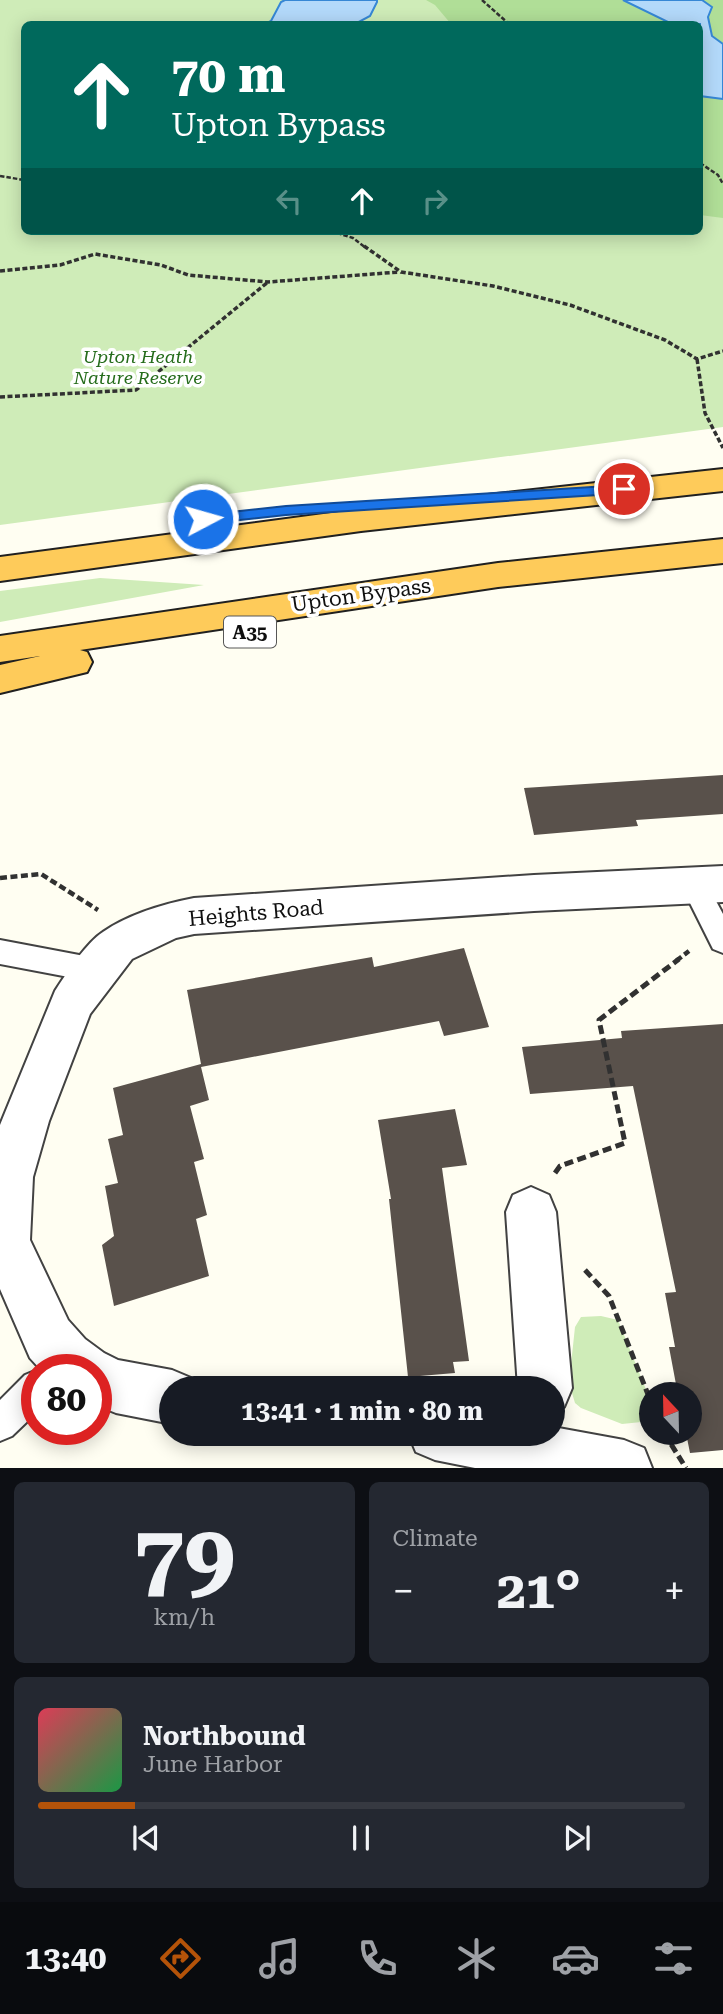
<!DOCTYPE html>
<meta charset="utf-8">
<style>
body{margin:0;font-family:"Roboto Serif",serif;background:#242831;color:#f1f3f6;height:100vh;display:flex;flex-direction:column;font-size:26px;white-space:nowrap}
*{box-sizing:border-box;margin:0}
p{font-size:23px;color:#9ea1a6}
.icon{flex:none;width:38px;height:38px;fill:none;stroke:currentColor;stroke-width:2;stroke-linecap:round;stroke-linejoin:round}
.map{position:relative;height:1468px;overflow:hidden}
.side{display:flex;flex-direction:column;gap:14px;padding:14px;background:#0d0f14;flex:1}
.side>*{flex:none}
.top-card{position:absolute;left:21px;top:21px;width:682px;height:214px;border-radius:10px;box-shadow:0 4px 18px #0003;background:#00695c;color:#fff;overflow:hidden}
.needle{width:46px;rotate:338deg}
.fabs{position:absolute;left:639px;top:1382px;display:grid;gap:14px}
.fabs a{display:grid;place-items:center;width:63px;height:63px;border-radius:50%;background:#171b24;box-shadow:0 4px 18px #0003;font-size:35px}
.speed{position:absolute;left:21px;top:1354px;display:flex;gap:14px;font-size:35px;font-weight:700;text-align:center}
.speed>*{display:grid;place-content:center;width:91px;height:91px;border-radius:50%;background:#171b24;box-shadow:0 4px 18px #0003;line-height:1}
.speed .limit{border:10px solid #d22;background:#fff;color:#111}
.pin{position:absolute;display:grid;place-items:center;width:60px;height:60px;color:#fff;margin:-30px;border:4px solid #fff;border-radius:50%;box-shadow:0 2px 7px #0007}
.me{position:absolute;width:77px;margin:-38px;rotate:84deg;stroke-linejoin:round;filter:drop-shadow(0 0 5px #0008)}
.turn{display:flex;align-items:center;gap:24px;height:147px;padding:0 35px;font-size:32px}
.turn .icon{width:91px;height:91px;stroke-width:2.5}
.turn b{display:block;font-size:49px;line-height:60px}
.lanes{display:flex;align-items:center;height:66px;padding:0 35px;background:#0003;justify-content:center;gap:35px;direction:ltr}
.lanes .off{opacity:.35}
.big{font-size:52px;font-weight:700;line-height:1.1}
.side .widget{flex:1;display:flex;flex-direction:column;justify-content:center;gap:10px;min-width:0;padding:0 24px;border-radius:10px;background:#242831}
.side .dial{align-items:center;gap:0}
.dial b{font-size:91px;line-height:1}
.song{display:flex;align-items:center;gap:21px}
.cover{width:84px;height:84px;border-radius:10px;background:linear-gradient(135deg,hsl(350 70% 55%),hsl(140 70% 35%))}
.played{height:7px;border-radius:4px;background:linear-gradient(90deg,#b45309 15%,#363941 15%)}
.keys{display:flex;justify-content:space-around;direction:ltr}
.heat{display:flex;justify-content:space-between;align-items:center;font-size:38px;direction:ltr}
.side .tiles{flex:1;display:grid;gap:14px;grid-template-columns:1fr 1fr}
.widget:last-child{grid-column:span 2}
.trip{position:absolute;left:159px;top:1376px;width:406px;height:70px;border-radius:35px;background:#171b24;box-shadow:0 4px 18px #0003;font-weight:700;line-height:70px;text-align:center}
.tab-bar{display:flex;height:112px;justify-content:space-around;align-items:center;background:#090b0e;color:#9ea1a6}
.tab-bar .icon{width:49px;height:49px}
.tab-bar .on{color:#b45309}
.tab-bar b{font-size:32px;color:#f1f3f6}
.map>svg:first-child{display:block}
.green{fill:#cfecb8;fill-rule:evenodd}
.forest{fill:#b0de97}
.water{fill:#b3d9fa;stroke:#3687d5;stroke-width:2}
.building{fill:#59514b}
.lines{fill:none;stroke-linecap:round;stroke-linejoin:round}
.service-casing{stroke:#424242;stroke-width:4}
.minor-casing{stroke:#424242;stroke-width:4}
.trunk-casing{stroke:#202020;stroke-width:4}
.path-far3{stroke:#313131;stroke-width:2.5;stroke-dasharray:4.5 2;stroke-linecap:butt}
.path-far2{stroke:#313131;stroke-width:3.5;stroke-dasharray:5 2.5;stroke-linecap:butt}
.path-far1{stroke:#313131;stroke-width:4.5;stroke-dasharray:7 3.5;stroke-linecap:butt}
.path{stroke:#313131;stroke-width:5;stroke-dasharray:9 4.5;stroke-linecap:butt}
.service{fill:#fff;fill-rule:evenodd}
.minor{fill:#fff;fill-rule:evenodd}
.trunk{fill:#fecb5a;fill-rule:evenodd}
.route{fill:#1a73e8;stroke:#114b97;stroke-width:2}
.labels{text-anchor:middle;stroke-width:7;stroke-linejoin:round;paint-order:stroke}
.far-park-label{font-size:18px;font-style:italic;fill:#256c1b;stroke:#fff}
.shield{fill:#fff;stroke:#575757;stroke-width:2}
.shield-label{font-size:19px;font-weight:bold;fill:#0f0f0f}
.street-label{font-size:21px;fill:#0f0f0f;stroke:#fff}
</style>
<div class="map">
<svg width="723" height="1468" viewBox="0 0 723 1468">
<rect width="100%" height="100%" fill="#fffef2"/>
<!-- green -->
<path class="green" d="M0,0H723V427L0,525ZM24,24H700V231H24Z
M100,578L204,585L0,622V591Z
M601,1316L618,1320L651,1402V1421L622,1424L581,1408L575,1403L569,1383L575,1327L581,1317Z"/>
<!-- forest -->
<path class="forest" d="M426,0H723V218L700,215V24H451L435,5Z"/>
<!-- water -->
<path class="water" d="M285,0H377V2L370,16L355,24H265L271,21L281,2Z
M623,0H702L712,7L708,17L712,36L723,44V99L700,96V24H672Z"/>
<!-- building -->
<path class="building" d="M723,775V814L636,820L638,826L534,835L524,788Z
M464,948L489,1027L444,1036L439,1021L201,1067L209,1100L190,1106L204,1159L194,1162L207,1215L196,1219L209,1276L114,1306L102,1245L114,1236L105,1186L118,1183L108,1139L123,1135L113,1088L201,1064L187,990L372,957L374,967Z
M723,1024V1450L690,1453L686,1433H690V1395H678L669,1347H675L665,1293L676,1292L633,1086L530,1094L522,1047L622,1038L621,1031Z
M455,1109L467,1165L442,1168L469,1361L453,1362L455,1373L408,1377L389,1199H391L378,1120Z"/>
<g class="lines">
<defs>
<path id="service" d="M695,876L704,879L723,914V953L713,949L682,887L686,879Z
M0,940L95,958L105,961L109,970L105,979L95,982L0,964Z
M37,1370V1412L12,1436L0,1441V1400L25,1375Z"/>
<path id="minor" d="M723,866V902L534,911L194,934L176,938L132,959L90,1014L49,1121L33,1177L30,1240L68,1320L85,1339L104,1353L118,1360L172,1370L191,1378L195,1388H172V1424L116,1413L96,1405V1370H41L30,1358L0,1289V1125L55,991C66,974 86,943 103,932C129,914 163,904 194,898L534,875Z
M531,1187L549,1195L556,1212L572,1388L564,1407L553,1412V1388H518L506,1212L513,1195Z
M553,1427L624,1440L644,1448L652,1468H475L435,1460L416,1452L408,1433H553Z"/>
<path id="trunk" d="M723,469V491L361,531L0,581V557L361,509Z
M723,539V563L498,587L80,650L87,652L92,662L87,672L0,693V665L40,656L0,662V636L498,563Z"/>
</defs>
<!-- service casing -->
<use href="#service" class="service-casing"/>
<!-- minor casing -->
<use href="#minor" class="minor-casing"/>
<!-- trunk casing -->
<use href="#trunk" class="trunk-casing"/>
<!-- path-far3 -->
<path class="path-far3" d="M482,0L509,24
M700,163L718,175L723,184
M0,176L24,180
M331,231L353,238L366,248"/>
<!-- path-far2 -->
<path class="path-far2" d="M364,246L401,272L493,286L570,305L665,340L697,359L723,351
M0,271L60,265L95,254L161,265L188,275L268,282L399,272
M697,359L705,413L723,448
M0,397L136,390L268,282"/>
<!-- path-far1 -->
<path class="path-far1" d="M0,878L41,874L98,910
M676,961L689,951"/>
<!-- path -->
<path class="path" d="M555,1173L560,1166L625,1143L599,1020L679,959
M585,1270L609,1296L651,1402
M664,1433L686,1468"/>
<!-- service -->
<use href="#service" class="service"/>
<!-- minor -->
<use href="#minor" class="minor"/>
<!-- trunk -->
<use href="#trunk" class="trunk"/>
</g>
<!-- route -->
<path class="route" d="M624,485L629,486V493L286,515L203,524L196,519L203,515L286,506Z"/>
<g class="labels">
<!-- far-park labels -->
<g class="far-park-label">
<text x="138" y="363">Upton Heath<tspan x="138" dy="21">Nature Reserve</tspan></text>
</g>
<!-- shield labels -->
<rect class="shield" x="224" y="616.5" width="52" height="31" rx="5"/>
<g class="shield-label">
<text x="250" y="639">A35</text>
</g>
<!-- street labels -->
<g class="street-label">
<text transform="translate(361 595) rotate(-8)" y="7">Upton Bypass</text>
<text transform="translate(256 913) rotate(-5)" y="7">Heights Road</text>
</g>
</g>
</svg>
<div class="fabs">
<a><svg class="needle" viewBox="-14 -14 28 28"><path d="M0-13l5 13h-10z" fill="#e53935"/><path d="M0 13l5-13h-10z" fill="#9ea1a6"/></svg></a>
</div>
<div class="speed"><div class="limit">80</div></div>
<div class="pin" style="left:624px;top:489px;background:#d93025"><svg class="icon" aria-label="arrive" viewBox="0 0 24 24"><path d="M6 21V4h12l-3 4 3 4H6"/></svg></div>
<svg class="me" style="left:203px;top:519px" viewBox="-20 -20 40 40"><circle r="17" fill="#1a73e8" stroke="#fff" stroke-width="3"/><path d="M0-11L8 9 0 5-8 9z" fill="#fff"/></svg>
<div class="trip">13:41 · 1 min · 80 m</div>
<div class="top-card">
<div class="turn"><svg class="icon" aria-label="ahead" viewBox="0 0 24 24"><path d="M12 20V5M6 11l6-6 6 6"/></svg><div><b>70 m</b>Upton Bypass</div></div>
<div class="lanes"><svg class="icon off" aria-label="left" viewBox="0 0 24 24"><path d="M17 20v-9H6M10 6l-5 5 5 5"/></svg><svg class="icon" aria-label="ahead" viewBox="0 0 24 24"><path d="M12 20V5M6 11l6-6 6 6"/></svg><svg class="icon off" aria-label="right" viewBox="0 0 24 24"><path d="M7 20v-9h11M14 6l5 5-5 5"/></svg></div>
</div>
</div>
<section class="side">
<div class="tiles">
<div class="widget dial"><b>79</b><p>km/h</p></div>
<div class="widget"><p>Climate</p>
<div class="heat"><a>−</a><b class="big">21°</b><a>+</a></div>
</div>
<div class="widget">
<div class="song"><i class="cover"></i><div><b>Northbound</b><p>June Harbor</p></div></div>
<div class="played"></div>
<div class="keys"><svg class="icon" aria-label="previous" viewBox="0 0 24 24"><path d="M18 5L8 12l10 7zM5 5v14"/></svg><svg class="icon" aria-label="pause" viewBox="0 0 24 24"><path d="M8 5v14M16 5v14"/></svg><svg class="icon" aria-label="next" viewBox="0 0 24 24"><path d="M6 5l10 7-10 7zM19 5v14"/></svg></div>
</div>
</div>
</section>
<nav class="tab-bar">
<b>13:40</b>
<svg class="icon on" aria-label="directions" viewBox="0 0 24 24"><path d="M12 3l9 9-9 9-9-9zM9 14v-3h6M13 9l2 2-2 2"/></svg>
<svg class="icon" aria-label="music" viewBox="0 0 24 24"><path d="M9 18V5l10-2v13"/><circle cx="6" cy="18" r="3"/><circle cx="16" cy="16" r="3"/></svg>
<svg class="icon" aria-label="phone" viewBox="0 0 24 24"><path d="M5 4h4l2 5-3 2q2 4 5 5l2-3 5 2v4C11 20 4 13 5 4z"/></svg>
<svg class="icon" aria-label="climate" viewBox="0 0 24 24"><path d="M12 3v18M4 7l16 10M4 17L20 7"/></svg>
<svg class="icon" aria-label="car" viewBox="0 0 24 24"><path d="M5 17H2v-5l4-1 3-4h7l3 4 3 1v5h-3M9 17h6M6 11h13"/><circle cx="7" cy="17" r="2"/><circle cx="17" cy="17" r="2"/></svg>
<svg class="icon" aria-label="filters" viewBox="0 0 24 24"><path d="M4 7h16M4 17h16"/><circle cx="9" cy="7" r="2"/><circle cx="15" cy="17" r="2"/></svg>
</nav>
